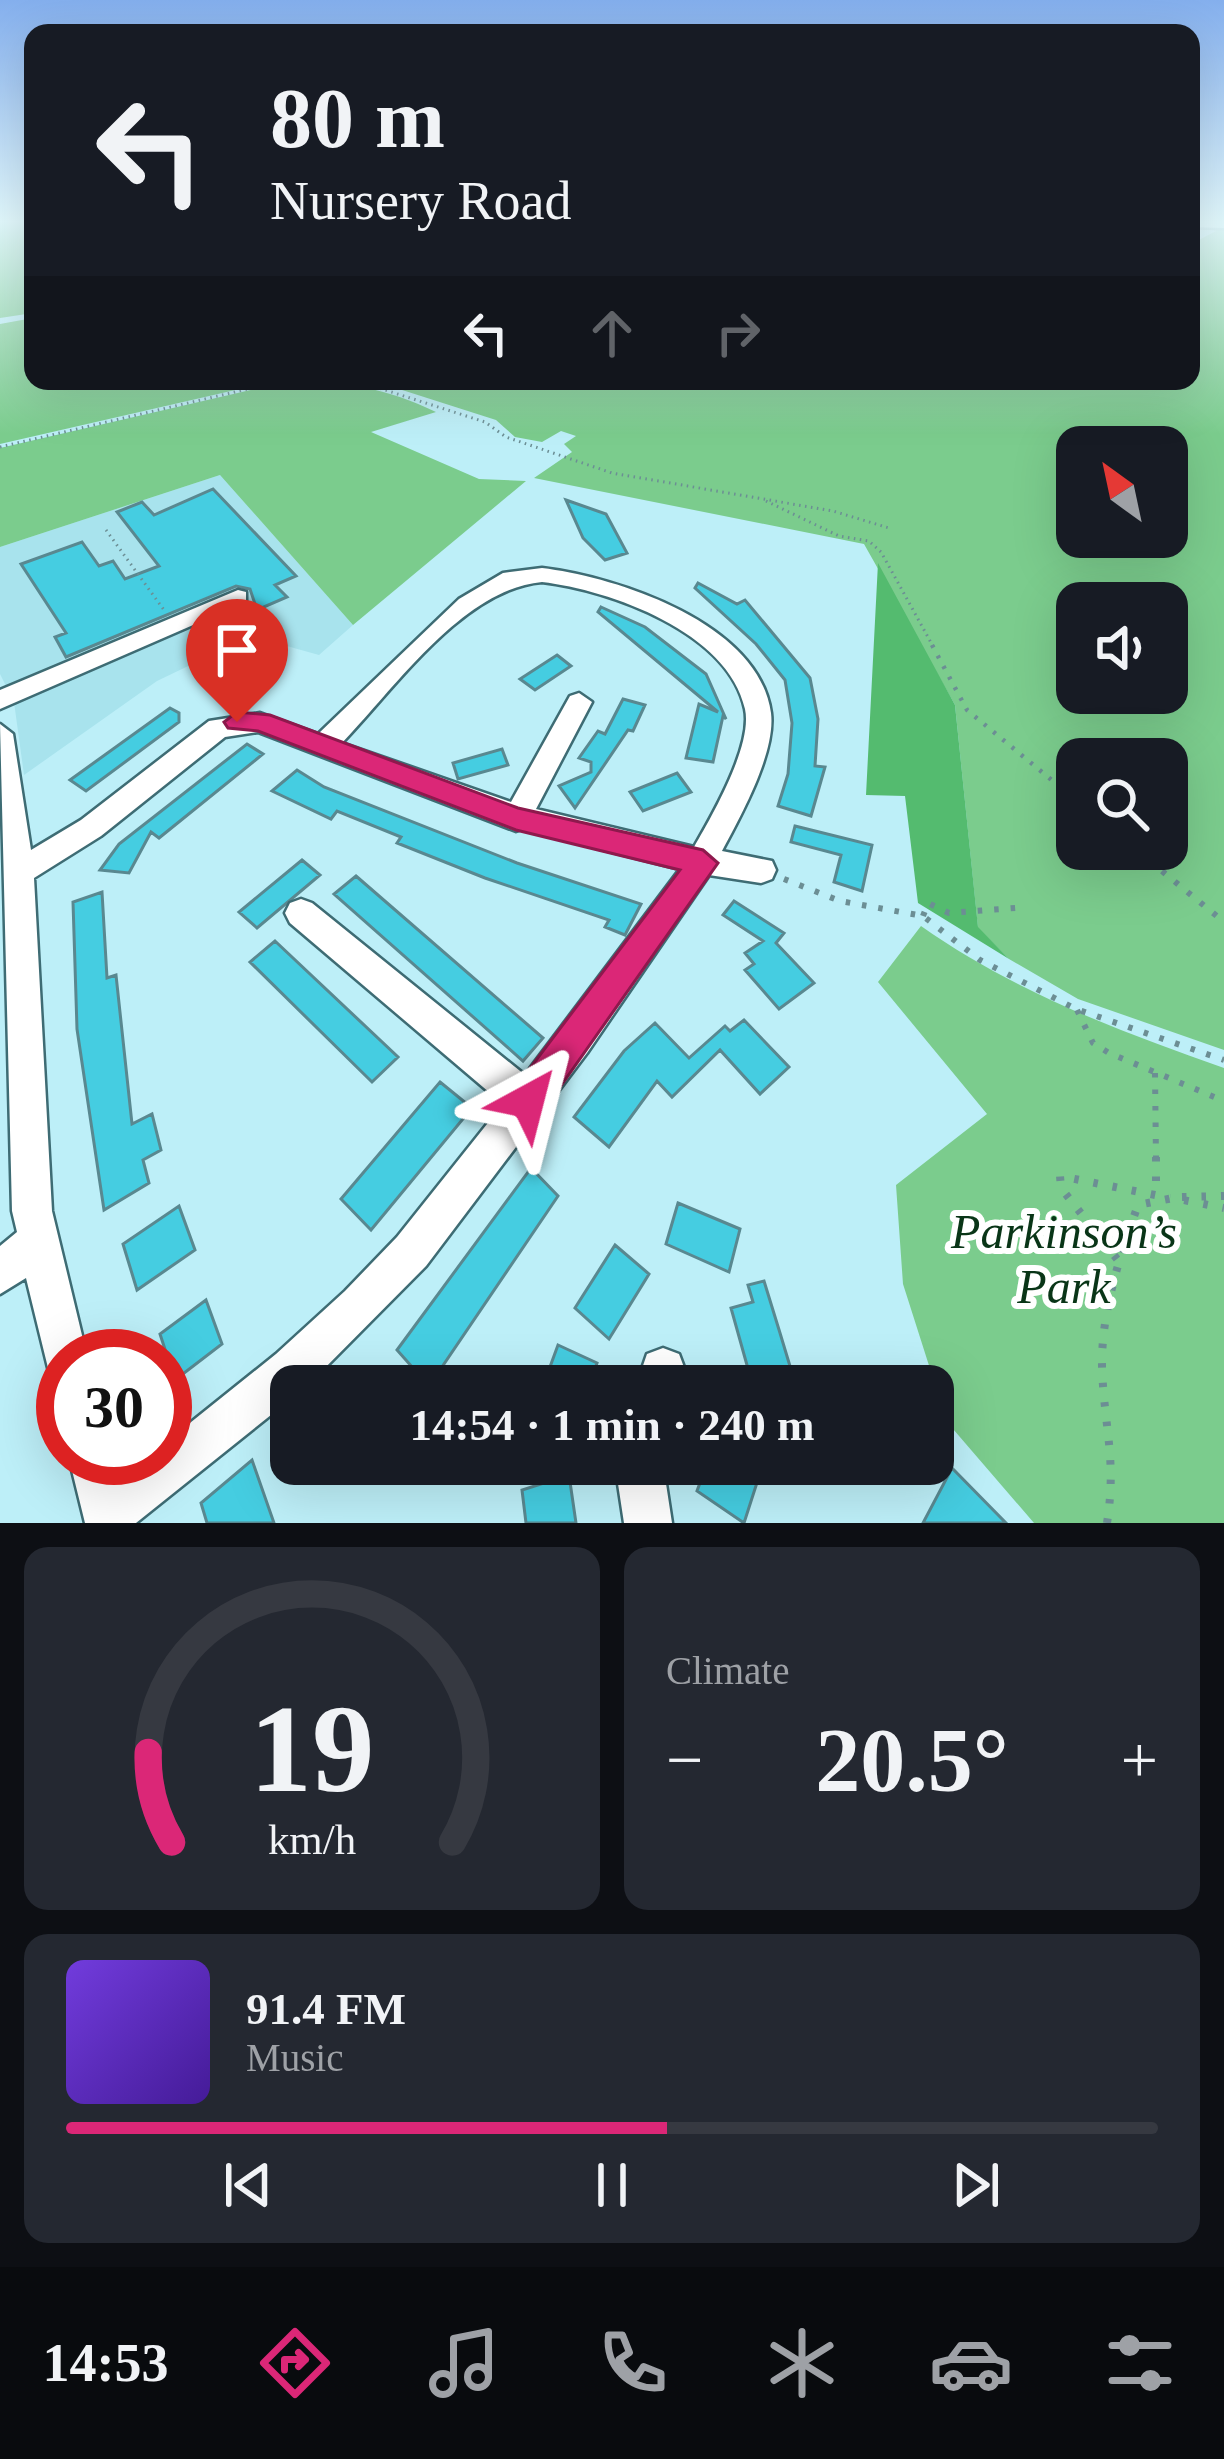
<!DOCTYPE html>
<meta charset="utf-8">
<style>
body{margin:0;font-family:Georgia,serif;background:#242831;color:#f1f3f6;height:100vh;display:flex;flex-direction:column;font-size:45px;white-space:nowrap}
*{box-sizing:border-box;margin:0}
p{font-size:39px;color:#9ea1a6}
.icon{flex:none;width:66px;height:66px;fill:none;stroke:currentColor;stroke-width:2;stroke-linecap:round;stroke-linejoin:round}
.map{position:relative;height:1523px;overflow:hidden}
.side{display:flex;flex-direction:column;gap:24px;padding:24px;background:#0d0f14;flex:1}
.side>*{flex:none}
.top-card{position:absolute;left:24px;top:24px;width:1176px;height:366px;border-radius:24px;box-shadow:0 12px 48px #0002;background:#171b24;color:#f1f3f6;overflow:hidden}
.needle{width:78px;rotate:327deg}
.controls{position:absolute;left:1056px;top:426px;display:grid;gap:24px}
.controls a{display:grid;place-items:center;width:132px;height:132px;border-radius:24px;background:#171b24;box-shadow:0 12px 48px #0002;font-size:60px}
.speed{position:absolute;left:36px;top:1329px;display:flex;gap:24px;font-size:60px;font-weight:700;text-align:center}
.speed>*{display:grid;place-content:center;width:156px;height:156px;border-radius:50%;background:#171b24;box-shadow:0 12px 48px #0002;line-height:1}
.speed .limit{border:18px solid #d22;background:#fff;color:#111}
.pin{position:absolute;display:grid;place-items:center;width:102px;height:102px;color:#fff;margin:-123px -51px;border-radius:50% 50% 50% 0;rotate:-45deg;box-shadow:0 0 12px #0007}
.pin .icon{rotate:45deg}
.me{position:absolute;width:132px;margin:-66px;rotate:38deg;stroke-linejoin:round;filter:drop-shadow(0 0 9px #0008)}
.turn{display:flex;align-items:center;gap:42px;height:252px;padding:0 48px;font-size:54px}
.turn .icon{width:156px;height:156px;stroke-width:2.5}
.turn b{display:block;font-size:84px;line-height:102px}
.lanes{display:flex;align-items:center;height:114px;padding:0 48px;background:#0003;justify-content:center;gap:60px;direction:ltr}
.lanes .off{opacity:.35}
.big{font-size:90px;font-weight:800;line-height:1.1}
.side .card{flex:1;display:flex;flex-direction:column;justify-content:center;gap:18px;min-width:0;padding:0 42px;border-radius:24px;background:#242831}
.side .dial{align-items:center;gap:0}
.dial svg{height:312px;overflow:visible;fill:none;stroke:#363941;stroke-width:7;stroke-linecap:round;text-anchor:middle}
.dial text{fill:#f1f3f6;stroke:none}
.song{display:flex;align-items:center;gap:36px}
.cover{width:144px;height:144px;border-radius:18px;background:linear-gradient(135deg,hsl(260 70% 55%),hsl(260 70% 35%))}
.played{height:12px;border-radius:6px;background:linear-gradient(90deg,#db2777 55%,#363941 55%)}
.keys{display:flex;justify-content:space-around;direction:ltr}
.heat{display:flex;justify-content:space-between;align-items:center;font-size:66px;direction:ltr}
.side .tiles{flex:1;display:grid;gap:24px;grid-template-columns:1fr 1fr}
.card:last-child{grid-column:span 2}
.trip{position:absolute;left:270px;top:1365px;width:684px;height:120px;border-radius:24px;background:#171b24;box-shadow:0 12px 48px #0002;font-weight:800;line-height:120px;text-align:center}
.menu{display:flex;height:192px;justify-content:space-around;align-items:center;background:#090b0e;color:#9ea1a6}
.menu .icon{width:84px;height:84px}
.menu .on{color:#db2777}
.menu b{font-size:54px;color:#f1f3f6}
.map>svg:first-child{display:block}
.built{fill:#a8e3ed}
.green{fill:#7bcc8d;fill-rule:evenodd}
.forest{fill:#54bb6f}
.building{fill:#45cde1;stroke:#598890;stroke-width:3}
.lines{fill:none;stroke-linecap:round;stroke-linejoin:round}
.minor-casing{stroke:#3e6c74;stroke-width:5}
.path-far3{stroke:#6c8e94;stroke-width:3;stroke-dasharray:1.5 4.5;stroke-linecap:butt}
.path-far2{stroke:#6c8e94;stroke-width:4.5;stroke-dasharray:3 9;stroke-linecap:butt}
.path-far1{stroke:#6c8e94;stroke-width:6;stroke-dasharray:4.5 12;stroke-linecap:butt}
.path{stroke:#6c8e94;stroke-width:8;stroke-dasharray:4.5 15;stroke-linecap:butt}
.minor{fill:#fff;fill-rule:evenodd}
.route{fill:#db2777;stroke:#8e194d;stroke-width:3}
.labels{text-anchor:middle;stroke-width:12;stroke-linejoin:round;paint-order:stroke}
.near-park-label{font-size:48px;font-style:italic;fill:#093517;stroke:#fff}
</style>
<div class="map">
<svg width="1224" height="1523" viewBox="0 0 1224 1523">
<rect width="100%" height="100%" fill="#bdeff8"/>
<!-- built -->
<path class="built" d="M220,475L353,625L319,655L258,638L207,657L157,681L24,775L14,702L0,674V547Z"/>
<!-- green -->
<path class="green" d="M0,221H33V313L0,318Z
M1204,227L1224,228V1050L1078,999L1009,959L978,928L955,705L864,544L534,478L572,452L564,444L576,436L561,431L542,442L515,437L496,420L374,381H1191V244L1216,231ZM1077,447H1167V537H1077ZM1077,603H1167V693H1077ZM1077,759H1167V849H1077Z
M33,318V381H275L0,444V324Z
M290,381C345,381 386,388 436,412L371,432L479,479L526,481L353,625L220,475L0,547V448Z
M921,926C1015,992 1116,1030 1224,1068V1523H1034L947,1422L903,1284L896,1185L987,1114L878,982Z"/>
<!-- forest -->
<path class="forest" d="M878,563L955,705L978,927L1009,959L918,903L905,796L866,795Z"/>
<!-- building -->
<path class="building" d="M213,489L296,576L275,585L287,597L257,610L250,589L236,586L66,657L55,637L66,633L21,564L82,542L99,566L113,561L125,579L159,566L117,512L142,502L154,515Z
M566,500L606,514L627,553L605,560L583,538Z
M698,583L737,604L745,600L810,678L818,719L815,766L825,767L811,816L778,806L788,774L792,723L785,680L756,644L695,588Z
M601,607L645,627L706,674L726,719L723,716L713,762L686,758L699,704L718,712L598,612Z
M557,655L571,666L535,690L520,679Z
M623,699L645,705L633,731L628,730L575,808L559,786L591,772V762L579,758L598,731L605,734Z
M170,708L179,713V722L86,791L70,780Z
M247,744L263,754L159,838L151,832L129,873L100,870L119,844Z
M502,749L508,765L458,779L453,763Z
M297,770L324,787L517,863L641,904L625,935L605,927L609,920L485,878L397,843L401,837L337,811L331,819L272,791Z
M677,773L691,792L643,811L630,792Z
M795,826L872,845L862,891L834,882L841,855L791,842Z
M302,860L320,875L257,928L239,912Z
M356,876L543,1038L523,1061L334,894Z
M102,892L107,978L116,975L132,1124L152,1114L161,1150L143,1160L149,1183L104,1210L77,1029L73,902Z
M734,901L784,933L776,943L814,983L779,1009L745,970L754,964L745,953L763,941L723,915Z
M275,941L398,1057L372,1082L250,962Z
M744,1020L789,1067L760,1094L720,1050L672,1097L657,1081L609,1147L574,1117L624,1051L655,1023L689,1058L725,1026L730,1031Z
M440,1082L472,1108L371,1230L341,1199Z
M531,1168L558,1196L429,1386L397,1350Z
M678,1203L740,1229L729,1272L666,1244Z
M179,1206L195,1250L137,1290L123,1244Z
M615,1245L649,1274L609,1339L575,1308Z
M764,1281L780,1333L796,1386H777L773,1376L752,1383L731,1308L753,1302L748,1285Z
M206,1300L222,1344L175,1380L160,1334Z
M558,1345L597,1363L589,1386H543Z
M252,1460L274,1523H207L201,1503Z
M707,1464H763L744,1523L697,1491Z
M952,1468L1006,1523H923Z
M569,1475L576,1523H526L522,1490Z"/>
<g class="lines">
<defs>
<path id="minor" d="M1191,221L1224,222V228L1191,227Z
M542,568C617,577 759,623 771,713C776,753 740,817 722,851L772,861L776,870L772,879L761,883L709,875L587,1053L426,1266L307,1386H291V1399L136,1523H85L69,1458H115L120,1476L144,1458H165V1443L276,1354L345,1291L397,1237L503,1104L290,923L285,913L290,903L301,899L312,903L525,1075L680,869L522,829L516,831L258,732L225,737L101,836L34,878L52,1211L87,1356H63V1377L49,1372L26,1278L0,1294V1246L17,1232L12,1211L0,724L13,734L31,850L81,820L209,721L260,713L318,734L459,599L503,573ZM542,582C610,590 728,632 745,709C753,745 712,816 694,847L536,809L592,702L579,693L570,696L511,802L342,743C395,688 463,589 542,582Z
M238,590L246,592V602L0,709V690Z
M663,1348L679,1354L685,1370L680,1386H636L647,1354Z
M615,1464H663L672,1523H624Z"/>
</defs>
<!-- minor casing -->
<use href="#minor" class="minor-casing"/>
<!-- path-far3 -->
<path class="path-far3" d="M357,381L485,422L506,437L612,473L833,511L889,528
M0,447L282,381
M766,501L839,536L869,541L881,552L934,648
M106,530L164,610"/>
<!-- path-far2 -->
<path class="path-far2" d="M932,645L967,710L1077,801
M1135,849L1165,874"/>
<!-- path-far1 -->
<path class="path-far1" d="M1162,871L1224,922
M784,879L840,901L923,916L980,960L1076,1009L1224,1060
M923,916L928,903L949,913L1027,907
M1077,1010L1093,1043L1109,1053L1224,1101
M1155,1073L1156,1160"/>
<!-- path -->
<path class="path" d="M1156,1157V1193
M1182,1197L1224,1196
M1117,1259L1061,1188L1060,1176L1170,1198
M1107,1523C1117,1459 1104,1427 1102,1367C1101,1313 1120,1255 1138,1205L1173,1198L1224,1208"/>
<!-- minor -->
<use href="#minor" class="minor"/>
</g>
<!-- sky -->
<linearGradient id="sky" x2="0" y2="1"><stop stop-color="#84afed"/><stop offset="0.51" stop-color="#e1f8fc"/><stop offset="1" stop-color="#e1f8fc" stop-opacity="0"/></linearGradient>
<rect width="1224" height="434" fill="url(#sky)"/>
<!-- route -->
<path class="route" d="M237,712L270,715L518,808L703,850L718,863L541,1114L528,1120L515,1114L509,1101L515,1088L680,870L516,830L258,731L228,728L224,722Z"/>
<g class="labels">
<!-- near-park labels -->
<g class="near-park-label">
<text x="1064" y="1248">Parkinson’s<tspan x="1064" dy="55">Park</tspan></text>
</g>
</g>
</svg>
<div class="controls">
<a><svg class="needle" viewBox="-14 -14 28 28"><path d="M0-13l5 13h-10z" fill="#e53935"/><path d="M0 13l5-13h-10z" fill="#9ea1a6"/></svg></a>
<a><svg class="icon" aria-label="sound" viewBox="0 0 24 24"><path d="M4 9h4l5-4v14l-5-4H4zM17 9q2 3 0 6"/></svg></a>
<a><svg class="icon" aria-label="search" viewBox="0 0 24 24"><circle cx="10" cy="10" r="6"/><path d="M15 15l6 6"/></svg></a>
</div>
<div class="speed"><div class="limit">30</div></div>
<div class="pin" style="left:237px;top:722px;background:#d93025"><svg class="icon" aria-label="arrive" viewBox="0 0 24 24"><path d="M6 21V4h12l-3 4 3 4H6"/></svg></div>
<svg class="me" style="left:528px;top:1101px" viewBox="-20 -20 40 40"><path d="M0-17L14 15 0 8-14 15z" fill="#db2777" stroke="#fff" stroke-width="4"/></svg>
<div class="trip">14:54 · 1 min · 240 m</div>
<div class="top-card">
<div class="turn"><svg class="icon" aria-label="left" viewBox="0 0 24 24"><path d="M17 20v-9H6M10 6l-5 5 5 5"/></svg><div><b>80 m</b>Nursery Road</div></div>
<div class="lanes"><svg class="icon" aria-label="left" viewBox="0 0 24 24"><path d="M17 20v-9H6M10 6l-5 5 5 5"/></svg><svg class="icon off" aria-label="ahead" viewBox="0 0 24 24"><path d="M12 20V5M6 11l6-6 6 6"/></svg><svg class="icon off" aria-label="right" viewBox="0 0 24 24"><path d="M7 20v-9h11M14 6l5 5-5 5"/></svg></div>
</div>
</div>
<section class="side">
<div class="tiles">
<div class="card dial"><svg viewBox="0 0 100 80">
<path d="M14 69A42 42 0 1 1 86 69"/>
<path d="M14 69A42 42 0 0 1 8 46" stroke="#db2777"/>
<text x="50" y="56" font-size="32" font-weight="700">19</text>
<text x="50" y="72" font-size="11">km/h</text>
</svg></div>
<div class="card"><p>Climate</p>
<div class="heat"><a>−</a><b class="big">20.5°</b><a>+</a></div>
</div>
<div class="card">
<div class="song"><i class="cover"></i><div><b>91.4 FM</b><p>Music</p></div></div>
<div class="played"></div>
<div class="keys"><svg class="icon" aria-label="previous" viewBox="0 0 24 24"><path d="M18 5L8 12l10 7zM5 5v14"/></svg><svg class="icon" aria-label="pause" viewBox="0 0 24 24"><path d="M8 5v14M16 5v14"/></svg><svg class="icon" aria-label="next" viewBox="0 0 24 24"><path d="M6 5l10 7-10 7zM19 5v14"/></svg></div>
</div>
</div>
</section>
<nav class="menu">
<b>14:53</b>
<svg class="icon on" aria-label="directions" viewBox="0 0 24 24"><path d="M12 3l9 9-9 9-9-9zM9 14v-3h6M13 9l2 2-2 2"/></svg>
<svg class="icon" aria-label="music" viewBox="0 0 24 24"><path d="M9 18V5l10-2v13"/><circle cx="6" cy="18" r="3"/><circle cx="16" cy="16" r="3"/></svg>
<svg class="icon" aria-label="phone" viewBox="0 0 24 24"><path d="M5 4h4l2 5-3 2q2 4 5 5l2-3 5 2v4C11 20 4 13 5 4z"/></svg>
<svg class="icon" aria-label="climate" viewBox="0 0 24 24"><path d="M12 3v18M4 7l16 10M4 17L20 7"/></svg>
<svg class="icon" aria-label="car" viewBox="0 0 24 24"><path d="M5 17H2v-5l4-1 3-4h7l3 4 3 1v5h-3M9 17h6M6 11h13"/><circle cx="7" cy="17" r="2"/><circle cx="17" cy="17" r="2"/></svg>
<svg class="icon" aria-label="filters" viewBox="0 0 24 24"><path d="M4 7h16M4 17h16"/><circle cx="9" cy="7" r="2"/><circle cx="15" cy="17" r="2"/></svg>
</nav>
